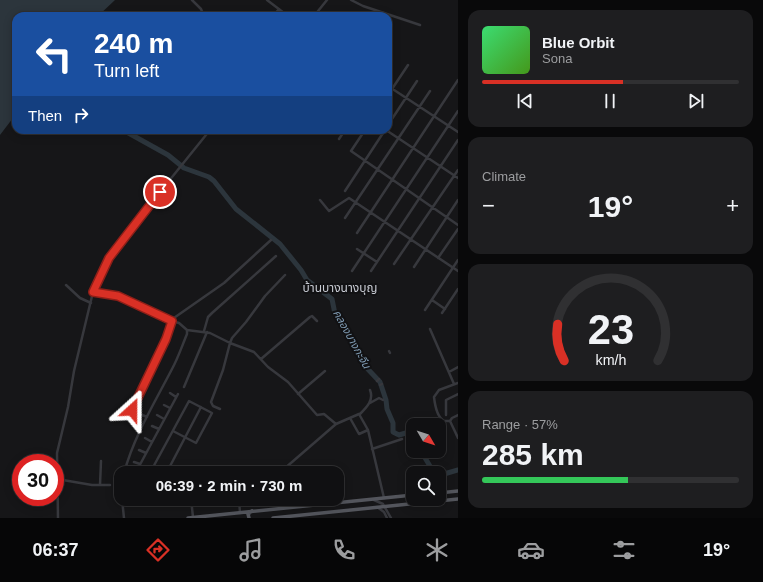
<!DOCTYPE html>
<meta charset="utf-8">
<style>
body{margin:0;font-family:Arial,"Noto Sans Thai",sans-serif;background:#1e1e20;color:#f1f3f6;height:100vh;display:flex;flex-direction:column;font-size:15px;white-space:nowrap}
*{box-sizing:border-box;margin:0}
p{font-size:13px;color:#9c9d9f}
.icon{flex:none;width:22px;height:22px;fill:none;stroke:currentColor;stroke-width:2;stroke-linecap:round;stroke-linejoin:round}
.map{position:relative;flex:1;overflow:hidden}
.drawer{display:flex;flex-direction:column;gap:10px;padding:10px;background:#09090a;width:305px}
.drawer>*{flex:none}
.top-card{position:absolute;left:12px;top:12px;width:380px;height:122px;border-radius:12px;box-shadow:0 2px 10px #0003,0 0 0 1px #303032;background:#1a4fa0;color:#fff;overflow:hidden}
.needle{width:26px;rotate:129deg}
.controls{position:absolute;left:406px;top:418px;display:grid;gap:8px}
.controls a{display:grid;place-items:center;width:40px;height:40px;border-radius:8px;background:#101012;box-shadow:0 2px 10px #0003,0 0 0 1px #303032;font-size:20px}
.speed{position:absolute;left:12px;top:454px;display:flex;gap:8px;font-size:20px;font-weight:700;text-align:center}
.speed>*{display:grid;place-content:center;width:52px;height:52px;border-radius:50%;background:#101012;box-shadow:0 2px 10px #0003,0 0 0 1px #303032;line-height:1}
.speed .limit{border:6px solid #d22;background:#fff;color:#111}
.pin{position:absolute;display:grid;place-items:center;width:34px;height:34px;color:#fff;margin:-17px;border:2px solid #fff;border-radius:50%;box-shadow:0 1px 4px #0007}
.me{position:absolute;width:44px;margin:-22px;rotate:24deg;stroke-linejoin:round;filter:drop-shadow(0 0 3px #0008)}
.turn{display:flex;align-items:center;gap:14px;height:84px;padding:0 16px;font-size:18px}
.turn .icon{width:52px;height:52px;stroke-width:2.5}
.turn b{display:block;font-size:28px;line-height:34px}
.then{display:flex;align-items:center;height:38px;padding:0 16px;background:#0003;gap:8px;font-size:15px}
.big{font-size:30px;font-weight:700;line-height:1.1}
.drawer .card{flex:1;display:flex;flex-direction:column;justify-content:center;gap:6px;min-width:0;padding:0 14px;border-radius:12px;background:#1e1e20}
.drawer .dial{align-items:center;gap:0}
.dial svg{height:104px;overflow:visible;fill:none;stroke:#303032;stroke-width:7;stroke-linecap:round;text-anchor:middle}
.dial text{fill:#f1f3f6;stroke:none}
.song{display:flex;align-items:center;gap:12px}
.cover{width:48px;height:48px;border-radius:6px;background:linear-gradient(135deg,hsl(140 70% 55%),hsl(100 70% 35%))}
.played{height:4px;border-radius:2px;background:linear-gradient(90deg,#d93025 55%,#303032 55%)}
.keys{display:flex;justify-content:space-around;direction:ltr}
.heat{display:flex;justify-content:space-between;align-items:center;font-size:22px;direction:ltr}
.charge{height:6px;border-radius:3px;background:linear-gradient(90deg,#34c759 57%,#303032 0)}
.trip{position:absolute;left:114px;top:466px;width:230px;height:40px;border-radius:12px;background:#101012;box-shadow:0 2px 10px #0003,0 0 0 1px #303032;font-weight:700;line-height:40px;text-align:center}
.dock{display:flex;height:64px;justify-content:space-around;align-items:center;background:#060607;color:#9c9d9f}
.dock .icon{width:28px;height:28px}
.dock .current{color:#d93025}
.dock b{font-size:18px;color:#f1f3f6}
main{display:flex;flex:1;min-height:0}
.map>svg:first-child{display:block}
.water{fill:#2c353c}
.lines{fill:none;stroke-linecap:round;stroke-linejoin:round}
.river{stroke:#2c353c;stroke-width:5}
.minor{stroke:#37383d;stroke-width:2.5}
.major{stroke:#53555c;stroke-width:3.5}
.route-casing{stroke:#8d1f18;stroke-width:10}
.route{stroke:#d93025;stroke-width:7}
.labels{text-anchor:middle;stroke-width:4;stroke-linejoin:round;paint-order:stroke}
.water-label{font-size:11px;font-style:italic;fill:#7f9bb3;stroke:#111113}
.quarter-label{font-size:12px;fill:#c9ccd4;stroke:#111113}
</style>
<main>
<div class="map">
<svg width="458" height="518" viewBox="0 0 458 518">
<rect width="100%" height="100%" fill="#161618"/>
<!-- water -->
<path class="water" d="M0,0H115L98,16H16V114L0,135Z"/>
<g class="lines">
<!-- river -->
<path class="river" d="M123,130L168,155L184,168L209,177L214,181L236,209L280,244L301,270L307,280L332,299L335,314L346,327L358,349L364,365L380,382L386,400L387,409L393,423V432L399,435L409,432L412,434L413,438
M421,451L434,473
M439,478L444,474L458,470"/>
<!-- minor -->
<path class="minor" d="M192,0L201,9L204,16
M267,0L288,16
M351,0L363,6L420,25
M273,16L279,9
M314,16L327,0
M388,65L391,60
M388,86L458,132
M388,95L408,65
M388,125L417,81
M269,130L273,133
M365,130L351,151L458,225
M386,130L458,178
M339,139L345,130
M345,191L385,130
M320,200L329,211L349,198L458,271
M345,218L430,91
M357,233L458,80
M357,249L377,262
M438,258L458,229
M394,264L458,170
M414,267L458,200
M352,271L458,111
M371,271L458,140
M66,285L80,298L91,303
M93,292L118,296L172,321L179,323L187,330L210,333L230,343L254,352L268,367L288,382L317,415L324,414L336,424
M432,300L445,309
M425,310L458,260
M442,313L458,289
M171,320L224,283L271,240
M430,329L454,384
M204,331L208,317L212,313L276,256
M353,341L355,340
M389,351L390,353
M261,359L310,317L312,316L317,321
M449,372L458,367
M377,381L379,379
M380,385L382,384
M184,387L207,332
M170,393L176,397
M298,394L325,371
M370,403L379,398L383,400
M164,405L170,408
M220,409L213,406L211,402L223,370L230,343L232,338L246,322L265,296L285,275
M360,414C367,407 374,400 370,390
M157,415L164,419
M446,415V400L458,394
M458,415L452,418L450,421L458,438
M147,417L133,411L132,409L166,339L172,321
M350,418L359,434L368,430
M450,421H444C437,417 435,406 434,397L439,390L458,383
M152,426L159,429
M145,438L152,442
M372,449L402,439
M139,450L146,453
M134,462L140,464
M284,469L336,424L359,414L368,430L384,498
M151,471L189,401L212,413L196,443L173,431
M136,472L178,394
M124,473C134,436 155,402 172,369C178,358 182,346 187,334V330
M130,473L198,468L201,469L204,473
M168,473V470L201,407
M57,479L92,485H110
M100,485L101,461
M122,499L124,518
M130,499V505
M143,499V504
M156,499V503
M168,499V503
M191,499L193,517
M236,499L237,505L239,506
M239,499L240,513
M374,500L383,504L391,518
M183,503L191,502
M377,507L384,512L387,518
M58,518L57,453L68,407L74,371L93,292L109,258L135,223L210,130"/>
<!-- major -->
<path class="major" d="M439,493L458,491
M188,518L413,495
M249,518L248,514L252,511
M273,518L458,499"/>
</g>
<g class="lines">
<defs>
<path id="route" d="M132,410L166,339L172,321L118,296L93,292L109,258L160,192"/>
</defs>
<!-- route casing -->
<use href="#route" class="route-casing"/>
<!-- route -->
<use href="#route" class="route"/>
</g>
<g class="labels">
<!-- water labels -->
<g class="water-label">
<text transform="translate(352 339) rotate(61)" y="4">คลองบางกะจีน</text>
</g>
<!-- quarter labels -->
<g class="quarter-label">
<text x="340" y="292">บ้านบางนางบุญ</text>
</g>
</g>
</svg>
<div class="controls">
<a><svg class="needle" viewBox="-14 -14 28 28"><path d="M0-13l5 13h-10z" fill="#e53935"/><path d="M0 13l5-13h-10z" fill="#9c9d9f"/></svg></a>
<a><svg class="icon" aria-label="search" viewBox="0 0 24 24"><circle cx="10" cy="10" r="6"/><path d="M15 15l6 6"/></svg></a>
</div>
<div class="speed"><div class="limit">30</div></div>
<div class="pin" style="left:160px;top:192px;background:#d93025"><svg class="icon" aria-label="arrive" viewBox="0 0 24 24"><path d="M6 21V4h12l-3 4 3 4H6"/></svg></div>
<svg class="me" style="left:132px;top:410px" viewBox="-20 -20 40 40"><path d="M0-17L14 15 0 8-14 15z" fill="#d93025" stroke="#fff" stroke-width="4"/></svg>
<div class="trip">06:39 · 2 min · 730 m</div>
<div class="top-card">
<div class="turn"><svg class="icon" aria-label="left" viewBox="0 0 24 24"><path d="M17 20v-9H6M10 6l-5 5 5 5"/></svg><div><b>240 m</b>Turn left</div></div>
<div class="then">Then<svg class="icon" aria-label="right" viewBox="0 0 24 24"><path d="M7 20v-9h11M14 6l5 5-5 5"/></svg></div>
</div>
</div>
<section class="drawer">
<div class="card">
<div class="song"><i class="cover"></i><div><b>Blue Orbit</b><p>Sona</p></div></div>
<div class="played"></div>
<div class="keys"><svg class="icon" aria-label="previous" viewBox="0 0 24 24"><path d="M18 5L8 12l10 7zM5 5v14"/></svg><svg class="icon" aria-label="pause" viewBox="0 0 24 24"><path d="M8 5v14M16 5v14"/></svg><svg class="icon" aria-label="next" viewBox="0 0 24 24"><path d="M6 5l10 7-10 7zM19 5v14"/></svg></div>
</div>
<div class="card"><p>Climate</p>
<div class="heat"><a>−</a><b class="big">19°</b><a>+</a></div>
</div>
<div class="card dial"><svg viewBox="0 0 100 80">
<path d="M14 69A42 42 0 1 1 86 69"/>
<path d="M14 69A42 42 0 0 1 9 41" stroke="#d93025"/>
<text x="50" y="56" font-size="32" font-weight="700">23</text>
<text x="50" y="72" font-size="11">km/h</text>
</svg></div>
<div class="card"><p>Range · 57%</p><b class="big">285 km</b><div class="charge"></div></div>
</section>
</main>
<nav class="dock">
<b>06:37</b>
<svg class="icon current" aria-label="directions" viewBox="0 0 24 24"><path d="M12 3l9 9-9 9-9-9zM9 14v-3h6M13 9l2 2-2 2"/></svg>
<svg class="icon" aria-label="music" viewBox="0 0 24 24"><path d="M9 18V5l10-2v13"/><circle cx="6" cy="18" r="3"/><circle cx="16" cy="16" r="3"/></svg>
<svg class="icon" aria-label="phone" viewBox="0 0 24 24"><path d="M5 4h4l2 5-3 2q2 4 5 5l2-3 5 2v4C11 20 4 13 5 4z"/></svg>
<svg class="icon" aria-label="climate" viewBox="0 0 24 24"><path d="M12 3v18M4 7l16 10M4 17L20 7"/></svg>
<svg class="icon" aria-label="car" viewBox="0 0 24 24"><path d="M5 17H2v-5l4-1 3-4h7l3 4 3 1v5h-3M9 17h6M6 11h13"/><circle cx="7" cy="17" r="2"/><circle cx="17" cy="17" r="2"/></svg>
<svg class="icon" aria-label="filters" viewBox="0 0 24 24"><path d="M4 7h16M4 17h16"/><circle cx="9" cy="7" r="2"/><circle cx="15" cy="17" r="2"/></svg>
<b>19°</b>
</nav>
